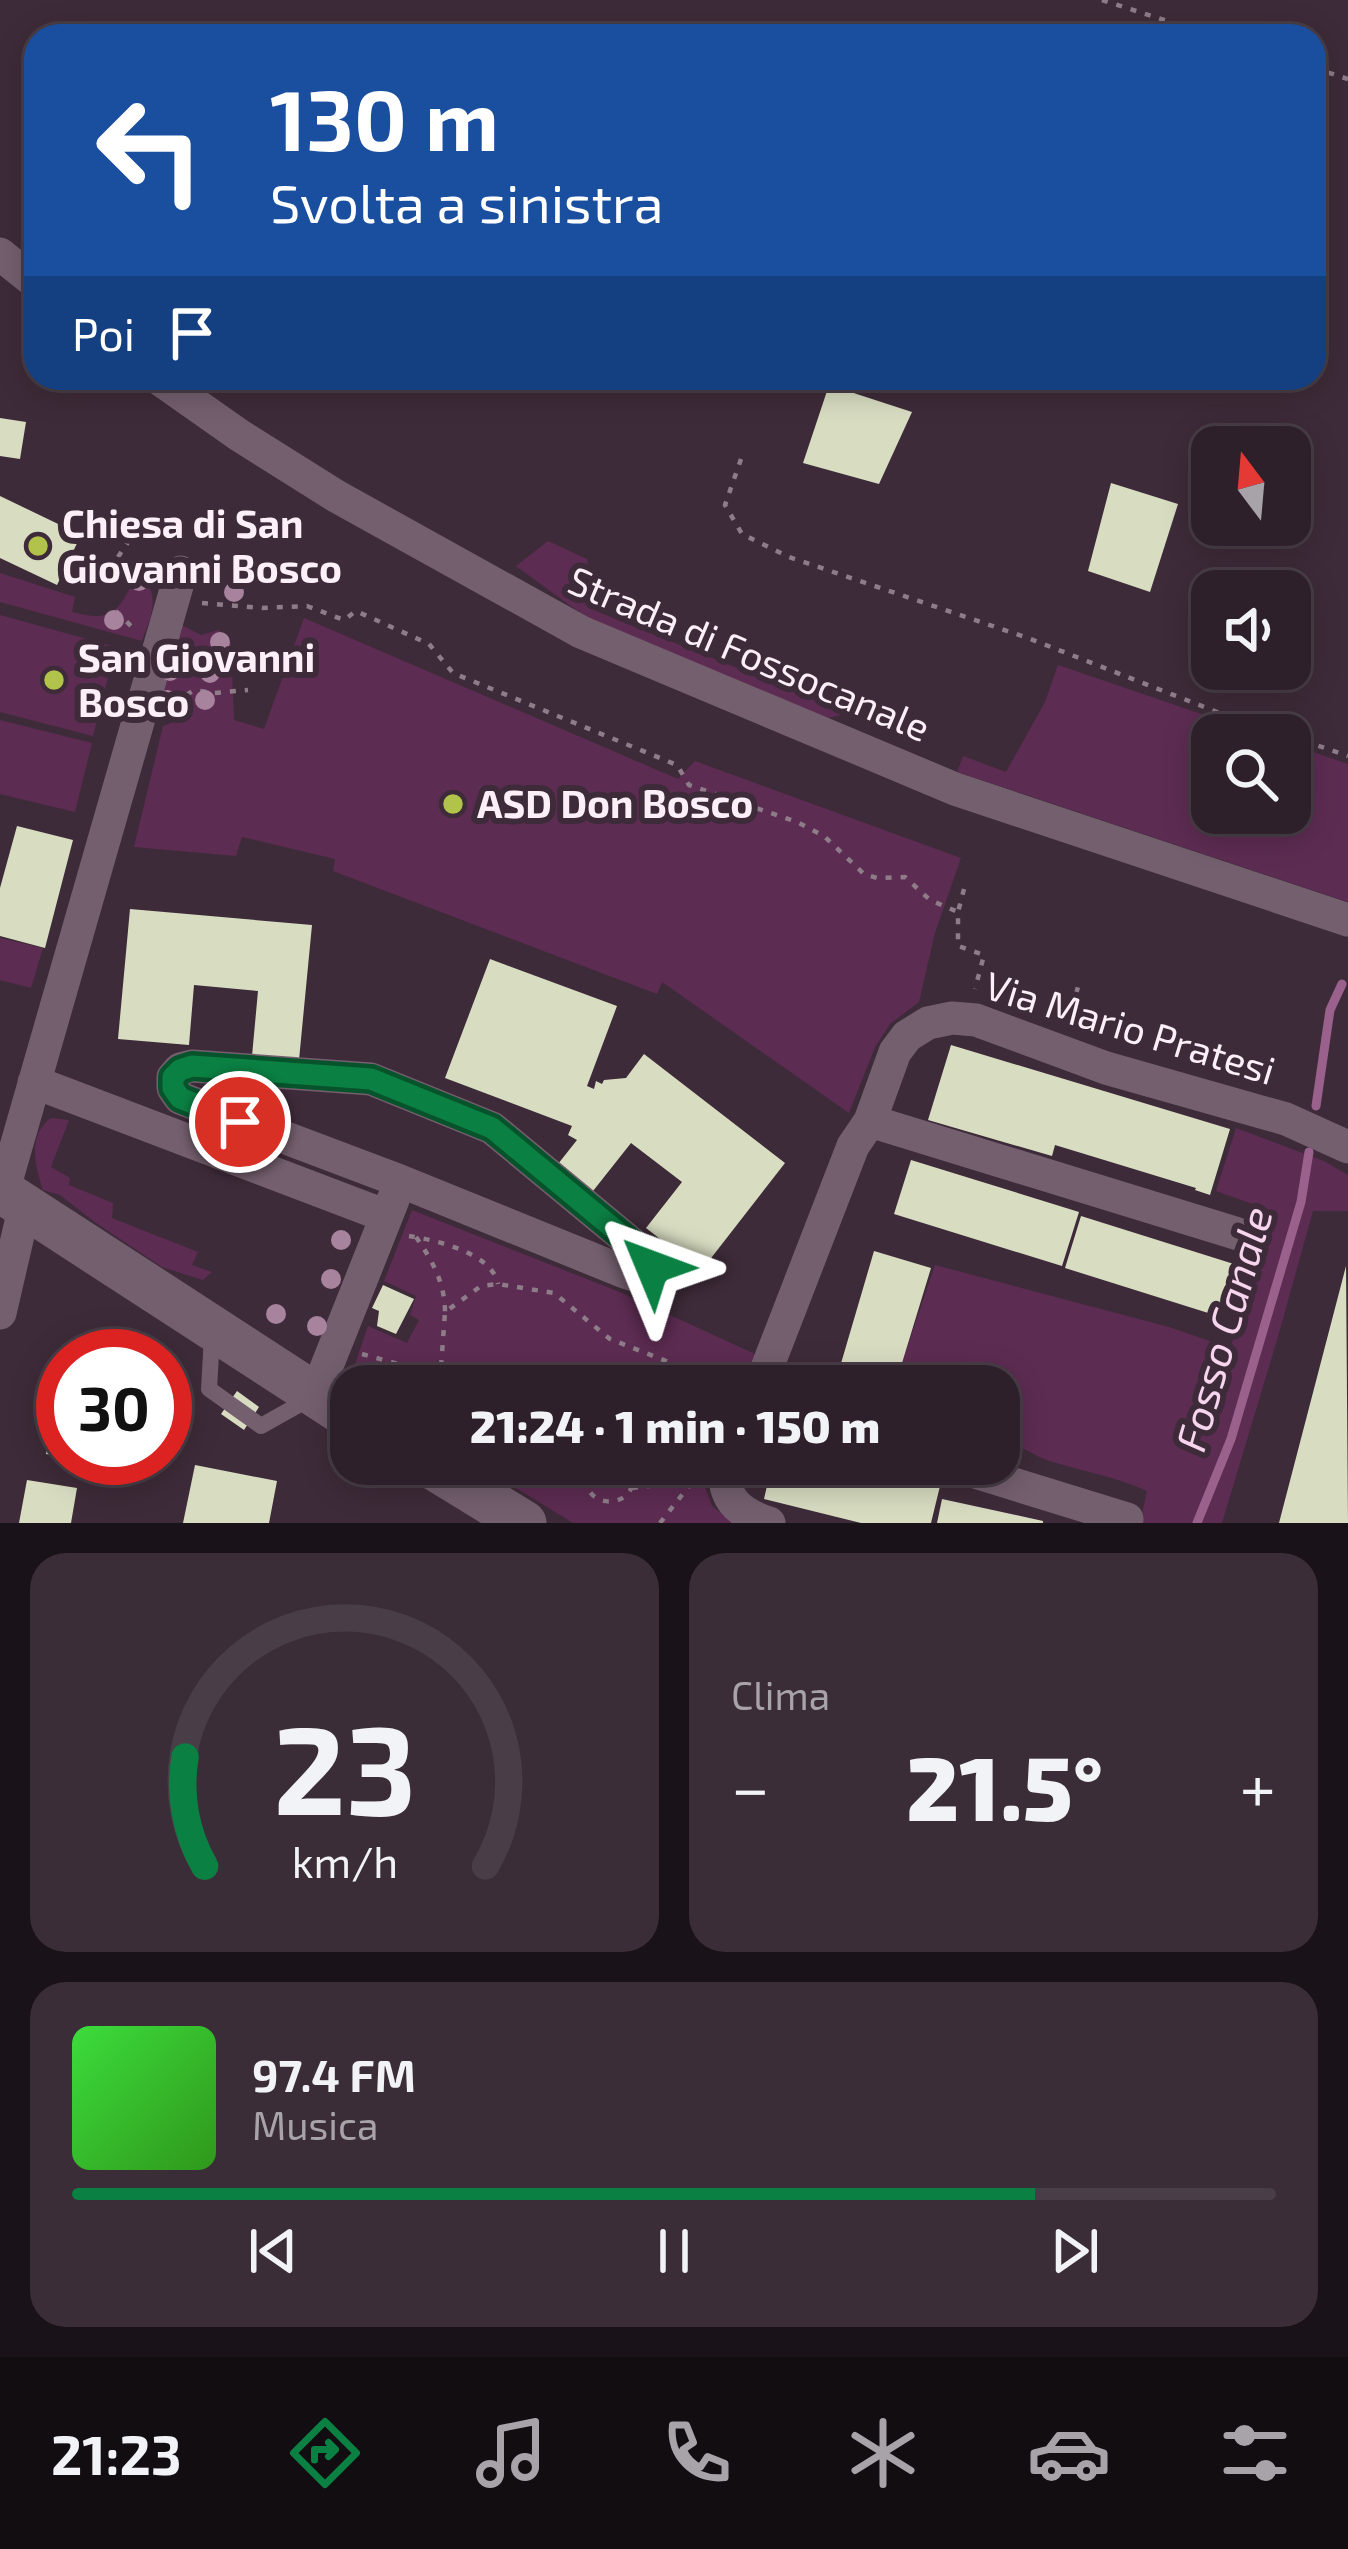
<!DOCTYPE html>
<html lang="it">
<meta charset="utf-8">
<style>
body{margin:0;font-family:"Exo 2",sans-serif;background:#3a2d37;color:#f1f3f6;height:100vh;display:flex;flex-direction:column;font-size:45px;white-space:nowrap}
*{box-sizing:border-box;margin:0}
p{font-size:39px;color:#a7a3a9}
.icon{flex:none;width:66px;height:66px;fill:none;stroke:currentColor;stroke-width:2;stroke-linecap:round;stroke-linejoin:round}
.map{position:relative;height:1523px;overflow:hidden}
.panel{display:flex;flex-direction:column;gap:30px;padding:30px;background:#191218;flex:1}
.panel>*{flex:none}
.guide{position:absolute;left:24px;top:24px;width:1302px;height:366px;border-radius:36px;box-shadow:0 6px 30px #0003,0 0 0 3px #493e47;background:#1a4fa0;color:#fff;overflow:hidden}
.needle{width:78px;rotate:344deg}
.controls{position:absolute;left:1191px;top:426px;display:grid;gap:24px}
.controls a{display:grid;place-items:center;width:120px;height:120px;border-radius:24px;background:#2e202b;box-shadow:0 6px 30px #0003,0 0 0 3px #493e47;font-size:60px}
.speed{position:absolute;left:36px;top:1329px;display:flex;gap:24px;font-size:60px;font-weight:700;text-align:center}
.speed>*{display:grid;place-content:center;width:156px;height:156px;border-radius:50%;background:#2e202b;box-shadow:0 6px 30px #0003,0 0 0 3px #493e47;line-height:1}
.speed .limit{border:18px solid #d22;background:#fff;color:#111}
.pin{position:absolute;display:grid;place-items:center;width:102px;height:102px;color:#fff;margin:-51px;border:6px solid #fff;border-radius:50%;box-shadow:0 3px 12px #0007}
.me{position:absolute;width:132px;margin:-66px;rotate:314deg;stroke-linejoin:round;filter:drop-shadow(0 0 9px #0008)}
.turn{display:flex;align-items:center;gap:42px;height:252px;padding:0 48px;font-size:54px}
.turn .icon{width:156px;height:156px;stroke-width:2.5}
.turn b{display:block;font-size:84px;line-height:102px}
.then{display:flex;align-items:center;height:114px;padding:0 48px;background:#0003;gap:24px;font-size:45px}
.big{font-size:90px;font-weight:800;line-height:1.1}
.panel .widget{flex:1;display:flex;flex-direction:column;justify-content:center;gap:18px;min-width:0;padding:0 42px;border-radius:36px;background:#3a2d37}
.panel .dial{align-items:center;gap:0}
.dial svg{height:312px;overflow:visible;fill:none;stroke:#493e47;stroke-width:7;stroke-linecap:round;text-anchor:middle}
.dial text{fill:#f1f3f6;stroke:none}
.song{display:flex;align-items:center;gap:36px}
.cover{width:144px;height:144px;border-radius:18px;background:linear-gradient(135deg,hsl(120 70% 55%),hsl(110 70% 35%))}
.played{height:12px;border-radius:6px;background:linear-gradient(90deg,#0b8043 80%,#493e47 80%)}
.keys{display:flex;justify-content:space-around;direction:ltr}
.heat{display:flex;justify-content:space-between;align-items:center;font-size:66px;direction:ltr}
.panel .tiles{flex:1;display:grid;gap:30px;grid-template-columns:1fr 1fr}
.widget:last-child{grid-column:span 2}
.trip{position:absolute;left:330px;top:1365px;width:690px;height:120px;border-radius:36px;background:#2e202b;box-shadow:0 6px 30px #0003,0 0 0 3px #493e47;font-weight:800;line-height:120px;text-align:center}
.menu{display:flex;height:192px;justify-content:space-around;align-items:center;background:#120d11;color:#a7a3a9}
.menu .icon{width:84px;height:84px}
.menu .active{color:#0b8043}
.menu b{font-size:54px;color:#f1f3f6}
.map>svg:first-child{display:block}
.green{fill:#5d2c52}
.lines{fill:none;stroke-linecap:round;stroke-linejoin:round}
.stream{stroke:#9a618c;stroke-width:9}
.building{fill:#d8ddc2}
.path{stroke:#8e7d89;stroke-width:4.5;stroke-dasharray:6 9;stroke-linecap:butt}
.lane{stroke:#745f6e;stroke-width:16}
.street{stroke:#745f6e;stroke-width:33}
.secondary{stroke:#745f6e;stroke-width:45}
.tree{fill:#a8839e}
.route-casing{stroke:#07532c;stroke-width:30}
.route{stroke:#0b8043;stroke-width:21}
.poi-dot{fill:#b2c34c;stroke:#3e2b39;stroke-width:4.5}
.labels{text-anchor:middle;stroke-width:12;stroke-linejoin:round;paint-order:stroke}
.poi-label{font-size:39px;font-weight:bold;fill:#fceff8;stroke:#3e2b39;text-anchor:start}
.street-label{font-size:39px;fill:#fceff8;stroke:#3e2b39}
.water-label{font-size:42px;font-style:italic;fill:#f7d5ee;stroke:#3e2b39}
</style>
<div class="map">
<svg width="1348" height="1523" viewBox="0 0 1348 1523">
<rect width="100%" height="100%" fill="#3e2b39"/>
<!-- green -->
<path class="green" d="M548,541L587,559L596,611L848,713L828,718L587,618L516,566Z
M140,570C160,598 153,611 142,641L0,602V573L75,597L72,612C118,625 119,606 140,570Z
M0,615L116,647L93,736L0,712Z
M304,618L678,779L695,761L961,858L935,933L919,1002L890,1024L875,1047L849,1113L662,982L657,994L333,871L335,859L242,837L236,856L134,847L163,726L193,715H152L176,622L201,635L219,630L231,643L234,720L264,729Z
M1058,665L1263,735H1212V813H1290V744L1348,764V902L957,772L963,756L1006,772L1045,702Z
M0,720L92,743L75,812L0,794Z
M0,938L43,948L31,988L0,980Z
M51,1118L69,1120L51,1167L70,1178L69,1185L113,1203L112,1218L198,1252L192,1265L212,1272L203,1280L162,1267L96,1223L60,1195L43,1190C35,1166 27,1135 51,1118Z
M1236,1128L1324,1161L1348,1175V1211H1313L1277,1340L1222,1523H1140L1147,1491C1117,1477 1085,1472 1053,1462C1035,1457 1019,1443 999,1441V1386H894L935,1265L1169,1327L1230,1348L1252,1285L1267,1209L1216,1191Z
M412,1210L622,1293L755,1354L741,1386H358L355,1364L368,1326L407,1343L419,1320L410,1315L416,1296L384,1281Z
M477,1464H708L702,1479L712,1506L734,1523H573Z"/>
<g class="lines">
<!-- stream -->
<path class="stream" d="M1316,1106L1330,1010L1342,984
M1197,1523L1231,1439L1301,1202L1309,1152"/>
</g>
<!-- building -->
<path class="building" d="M829,385L912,412L879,484L803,463Z
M0,418L26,422L20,459L0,456Z
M1111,483L1178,504L1150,592L1088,571Z
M0,496L81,535L57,585L0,558Z
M17,826L73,840L45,948L0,936V888Z
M130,909L312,925L299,1060L252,1056L258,991L194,985L189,1045L118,1039Z
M490,959L617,1006L587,1086L594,1089L596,1081L602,1084L604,1080L626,1078L644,1054L785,1163L701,1271L646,1228L682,1182L631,1143L593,1191L558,1164L577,1140L568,1135L572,1126L445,1078Z
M951,1045L1230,1129L1210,1195L1195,1190L1196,1188L1055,1145L1052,1156L928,1120Z
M911,1160L1079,1212L1062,1266L894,1214Z
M1081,1216L1237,1265L1221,1317L1065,1268Z
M874,1251L931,1268L895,1386H846L848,1380L837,1377Z
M1346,1266L1348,1523H1279Z
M383,1285L414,1299L396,1334L377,1326L379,1311L372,1308Z
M237,1391L259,1407L244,1430L221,1414Z
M54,1412L63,1414V1457L46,1454Z
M76,1458H158L154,1477Z
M772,1464H850L940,1486L931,1523H861L764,1499Z
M195,1465L277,1481L269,1523H183Z
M27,1480L77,1488L71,1523H19Z
M942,1499L1043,1521V1523H937Z"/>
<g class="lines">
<!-- path -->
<path class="path" d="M1102,0L1214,36
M1314,68L1348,79
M741,459L725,505L742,534L789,557L1028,638L1217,712L1286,735
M118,557L137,529
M202,603L262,608L307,606L344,620L356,611L429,644L453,673L677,765L689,785L797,822L824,836L864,874L877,878L905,877L930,900L958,912
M116,611L133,628
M174,703L194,690L214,693L248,690
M1290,736L1348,756
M964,889L958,912V946L984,955L975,989
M1068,1022L1078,987
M409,1236C436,1240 492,1253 498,1284
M416,1237C432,1260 445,1283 445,1312
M362,1354L431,1373L445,1386
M440,1381L445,1312L481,1286L498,1284L554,1293L610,1339L694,1372L732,1370
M663,1386L674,1364
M589,1464C570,1514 649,1514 630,1464
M632,1488L673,1483L697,1477
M660,1523L696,1477"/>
<!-- lane -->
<path class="lane" d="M212,1336L209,1389L261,1426L309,1399"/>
<!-- street -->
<path class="street" d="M0,254L36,283
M158,378L239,435L336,496L581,632L955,789L1348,920
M192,1066L371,1079L492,1128L637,1248L652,1267L653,1274L637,1276L622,1271L400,1181L180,1098L173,1088V1077L180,1069Z
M34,1082L386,1216
M870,1121L1248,1237
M3,1192L181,572
M0,1313L25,1205
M760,1386L853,1146L870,1121L895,1052L907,1036L928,1023L952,1018L976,1020L1106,1068L1286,1119L1348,1147
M315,1396L393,1200
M726,1464C721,1498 738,1513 769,1523
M949,1464L1127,1519"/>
<!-- secondary -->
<path class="secondary" d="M0,1190L351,1418
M428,1464L524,1523"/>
</g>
<!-- trees -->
<g class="tree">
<circle cx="139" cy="581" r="10"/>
<circle cx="234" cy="592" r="10"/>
<circle cx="114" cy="620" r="10"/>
<circle cx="220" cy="642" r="10"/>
<circle cx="170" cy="671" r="10"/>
<circle cx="210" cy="673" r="10"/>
<circle cx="167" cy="700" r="10"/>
<circle cx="205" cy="700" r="10"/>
<circle cx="341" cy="1240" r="10"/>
<circle cx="331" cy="1279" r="10"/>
<circle cx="276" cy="1314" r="10"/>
<circle cx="317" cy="1326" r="10"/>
</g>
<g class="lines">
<defs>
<path id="route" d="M240,1122L180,1098L173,1088V1077L180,1070L192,1066L371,1079L492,1128L637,1248L652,1267"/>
</defs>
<!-- route casing -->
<use href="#route" class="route-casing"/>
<!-- route -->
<use href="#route" class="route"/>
</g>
<!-- markers -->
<g class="poi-dot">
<circle cx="38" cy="546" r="12"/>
<circle cx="54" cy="680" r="12"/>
<circle cx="453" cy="804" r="12"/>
</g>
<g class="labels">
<!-- poi labels -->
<g class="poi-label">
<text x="62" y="538">Chiesa di San<tspan x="62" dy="45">Giovanni Bosco</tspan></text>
<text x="78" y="672">San Giovanni<tspan x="78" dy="45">Bosco</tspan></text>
<text x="477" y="818">ASD Don Bosco</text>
</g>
<!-- street labels -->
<g class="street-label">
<text transform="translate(749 654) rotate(23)" y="14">Strada di Fossocanale</text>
<text transform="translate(1130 1028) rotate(17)" y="14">Via Mario Pratesi</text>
</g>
<!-- water labels -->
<g class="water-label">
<text transform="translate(1224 1329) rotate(-74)" y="15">Fosso Canale</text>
</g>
</g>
</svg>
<div class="controls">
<a><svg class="needle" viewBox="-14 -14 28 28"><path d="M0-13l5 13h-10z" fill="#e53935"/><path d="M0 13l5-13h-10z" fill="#a7a3a9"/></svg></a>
<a><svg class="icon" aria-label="sound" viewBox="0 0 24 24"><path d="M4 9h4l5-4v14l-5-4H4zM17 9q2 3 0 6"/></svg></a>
<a><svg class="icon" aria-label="search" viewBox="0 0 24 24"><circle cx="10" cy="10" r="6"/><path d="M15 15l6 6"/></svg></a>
</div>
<div class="speed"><div class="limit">30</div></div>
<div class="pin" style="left:240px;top:1122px;background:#d93025"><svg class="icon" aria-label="arrive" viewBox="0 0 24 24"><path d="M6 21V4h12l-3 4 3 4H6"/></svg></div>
<svg class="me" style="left:652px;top:1267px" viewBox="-20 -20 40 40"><path d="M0-17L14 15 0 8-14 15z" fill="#0b8043" stroke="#fff" stroke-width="4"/></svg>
<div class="trip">21:24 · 1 min · 150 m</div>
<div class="guide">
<div class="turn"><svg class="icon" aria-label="left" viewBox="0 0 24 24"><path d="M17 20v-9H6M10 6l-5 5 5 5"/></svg><div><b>130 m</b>Svolta a sinistra</div></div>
<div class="then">Poi<svg class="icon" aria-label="arrive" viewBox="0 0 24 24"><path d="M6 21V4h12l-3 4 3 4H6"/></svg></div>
</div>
</div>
<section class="panel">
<div class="tiles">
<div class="widget dial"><svg viewBox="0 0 100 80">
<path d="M14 69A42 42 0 1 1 86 69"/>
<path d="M14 69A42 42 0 0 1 9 41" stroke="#0b8043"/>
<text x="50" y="56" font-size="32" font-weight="700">23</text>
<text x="50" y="72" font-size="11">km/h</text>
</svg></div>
<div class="widget"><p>Clima</p>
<div class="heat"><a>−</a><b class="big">21.5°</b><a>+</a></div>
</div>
<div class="widget">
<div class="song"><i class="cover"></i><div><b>97.4 FM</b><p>Musica</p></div></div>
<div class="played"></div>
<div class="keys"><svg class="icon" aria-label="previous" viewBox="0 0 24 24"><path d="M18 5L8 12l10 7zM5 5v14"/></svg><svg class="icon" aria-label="pause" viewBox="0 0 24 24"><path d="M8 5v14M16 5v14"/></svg><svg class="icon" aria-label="next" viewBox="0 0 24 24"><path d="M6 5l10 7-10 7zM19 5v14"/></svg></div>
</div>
</div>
</section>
<nav class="menu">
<b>21:23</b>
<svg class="icon active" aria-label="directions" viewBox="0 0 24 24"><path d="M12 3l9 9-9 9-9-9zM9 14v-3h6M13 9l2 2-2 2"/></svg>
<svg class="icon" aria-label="music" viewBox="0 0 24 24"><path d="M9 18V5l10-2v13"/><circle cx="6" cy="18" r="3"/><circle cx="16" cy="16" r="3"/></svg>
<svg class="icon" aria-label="phone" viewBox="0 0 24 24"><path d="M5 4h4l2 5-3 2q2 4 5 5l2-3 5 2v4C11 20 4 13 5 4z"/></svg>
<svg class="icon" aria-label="climate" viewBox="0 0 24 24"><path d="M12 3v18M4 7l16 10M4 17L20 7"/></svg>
<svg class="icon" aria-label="car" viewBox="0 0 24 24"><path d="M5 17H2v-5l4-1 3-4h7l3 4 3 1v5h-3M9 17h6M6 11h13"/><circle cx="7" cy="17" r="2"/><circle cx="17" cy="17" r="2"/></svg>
<svg class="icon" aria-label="filters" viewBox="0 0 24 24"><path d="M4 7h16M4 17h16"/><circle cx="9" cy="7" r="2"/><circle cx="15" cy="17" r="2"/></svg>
</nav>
